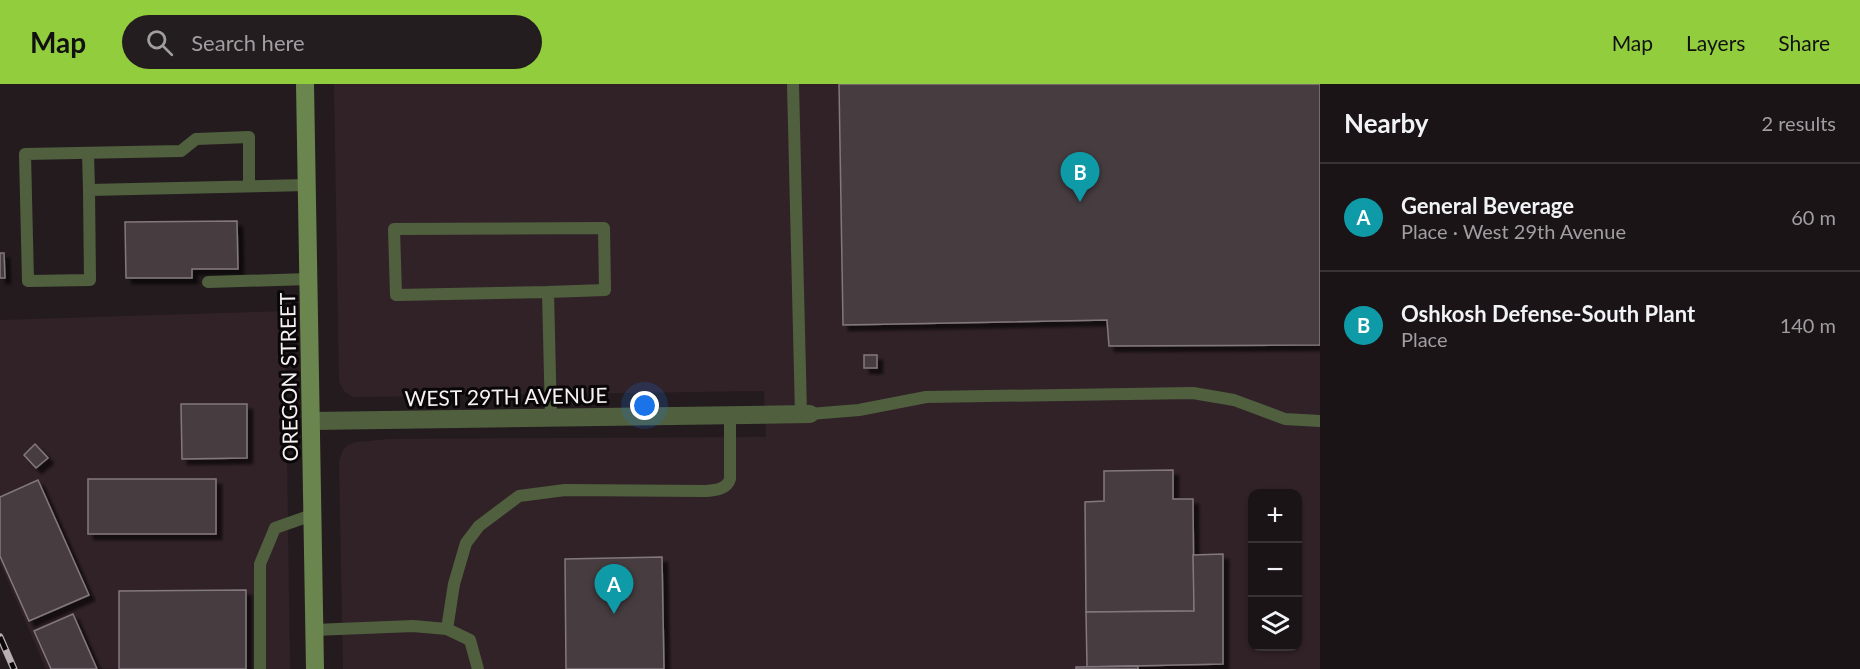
<!DOCTYPE html>
<meta charset="utf-8">
<style>
body{margin:0;font-family:Lato,sans-serif;background:#241d20;color:#f1f3f6}
.controls{position:absolute;right:18px;bottom:18px;display:grid;overflow:hidden;border-radius:12px;box-shadow:0 2px 4px #0004}
.controls button{width:54px;height:54px;display:grid;place-items:center;padding:0;border:0;border-bottom:2px solid #393336;background:#1b1417;color:#f1f3f6;font:30px sans-serif}
.you{position:absolute;left:645px;top:322px;width:21px;height:21px;margin:-15px;border:4px solid #fff;border-radius:50%;background:#1a73e8;box-shadow:0 0 0 9px #1a73e833}
.badge{display:grid;place-items:center;width:39px;height:39px;border-radius:50%;background:#92cd3e;color:#fff;font-size:20px;font-weight:700}
.pin{position:absolute;translate:-50% -50px;filter:drop-shadow(0 2px 3px #0008)}
.pin::after{content:'';position:absolute;top:32px;width:21px;height:18px;background:inherit;clip-path:polygon(0 0,100% 0,50% 100%)}
.list{margin:0;padding:0;list-style:none}
h2{display:flex;justify-content:space-between;align-items:center;height:78px;margin:0;padding:0 24px;font-size:26px}
h2 small{font-size:20px;font-weight:400;color:#a09ea1}
.list li{display:grid;grid-template-columns:39px 1fr auto;gap:18px;align-items:center;box-sizing:border-box;height:108px;padding:0 24px;border-top:2px solid #393336}
.list b{display:block;font-size:22px;white-space:nowrap}
.list p{margin:0;font-size:20px;white-space:nowrap;color:#a09ea1}
.list em{font-size:20px;font-style:normal;color:#a09ea1}
.icon{flex:none;width:33px;height:33px;fill:none;stroke:currentColor;stroke-width:2;stroke-linecap:round;stroke-linejoin:round}
.map{position:relative;flex:none;width:1320px;height:585px;overflow:hidden}
header{display:flex;align-items:center;gap:36px;box-sizing:border-box;height:84px;padding:0 30px;background:#92cd3e;color:#111}
header strong{font-size:28px}
nav{display:flex;gap:33px;margin-inline-start:auto;font-size:21px}
.search{width:420px;height:54px;background:#241d20;display:flex;align-items:center;gap:15px;box-sizing:border-box;padding:0 21px;border-radius:33px;color:#a09ea1;font-size:22px}
main{display:flex}
aside{flex:1;background:#1b1417}
.map>svg:first-child{display:block}
</style>
<header>
<strong>Map</strong>
<div class="search"><svg class="icon" aria-label="search" viewBox="0 0 24 24"><circle cx="10" cy="10" r="6"/><path d="M15 15l6 6"/></svg>Search here</div>
<nav><a>Map</a><a>Layers</a><a>Share</a></nav>
</header>
<main>
<div class="map">
<svg width="1320" height="585" viewBox="0 0 1320 585">
<defs>
<filter id="shadow"><feDropShadow dx="5.5" dy="5.5" stdDeviation="1.5" flood-color="#0009"/></filter>
</defs>
<rect width="100%" height="100%" fill="#241b1f"/>
<g fill="#312228" fill-rule="evenodd">
<path d="M334,0H1320V585H343L339,378L343,366L348,361L356,358L389,355L766,353L764,307L353,313L344,307L339,298ZM1252,410H1298V562H1252Z"/>
<polygon points="285,227 290,585 46,585 0,479 0,236"/>
</g>
<g fill="#463d40" stroke="#83787d" stroke-width="1.5" filter="url(#shadow)">
<polygon points="839,0 1320,0 1320,261 1109,262 1107,236 843,241"/>
<polygon points="237,137 238,185 192,185 192,194 126,194 125,138"/>
<polygon points="0,169 4,169 5,194 0,194"/>
<rect x="864" y="271" width="13" height="13"/>
<polygon points="181,320 247,320 247,374 182,375"/>
<polygon points="35,360 48,374 36,384 24,371"/>
<polygon points="1173,386 1173,415 1193,415 1194,527 1086,528 1085,418 1104,417 1104,387"/>
<rect x="88" y="395" width="128" height="55"/>
<polygon points="38,396 89,511 29,537 0,472 0,413"/>
<polygon points="1223,470 1223,580 1087,583 1086,528 1194,527 1193,471"/>
<polygon points="662,473 664,585 566,585 565,475"/>
<polygon points="246,506 246,585 119,585 119,507"/>
<polygon points="73,530 97,585 51,585 34,547"/>
<polygon points="1138,582 1138,585 1076,585 1076,583"/>
</g>
<g fill="none" stroke-linecap="round" stroke-linejoin="round">
<g stroke="#50603e" stroke-width="12">
<polyline points="793,0 801,330"/>
<polyline points="88,69 89,106"/>
<polyline points="249,102 249,53 196,55 181,67 25,70 28,197 90,196 89,106 307,101"/>
<polyline points="208,198 309,195"/>
<polyline points="548,208 605,206 604,144 394,145 396,211 548,208 551,334"/>
<polyline points="810,330 859,326 926,313 1193,309 1234,316 1285,335 1320,337"/>
<path d="M447,545L454,500L466,459L479,442L519,412L565,406L706,407C716,406 727,405 730,395V331"/>
<polyline points="314,546 413,542 447,545 470,556 478,585"/>
<polyline points="260,585 260,480 275,444 312,431"/>
</g>
<polyline stroke="#50603e" stroke-width="18" points="311,337 810,330"/>
<polyline stroke="#6b854e" stroke-width="18" points="305,0 315,585"/>
<defs>
<polyline id="rail" points="0,553 14,585"/>
</defs>
<use href="#rail" stroke="#b7b0b3" stroke-width="7"/>
<use href="#rail" stroke="#0a0708" stroke-width="4.5" stroke-dasharray="14" stroke-linecap="butt"/>
</g>
<g text-anchor="middle" dominant-baseline="central" stroke-width="6" stroke-linejoin="round" paint-order="stroke">
<g font-size="21" fill="#f7f1f3" stroke="#0a0708">
<text transform="translate(288 293) rotate(-91)">OREGON STREET</text>
<text transform="translate(506 312) rotate(-1)">WEST 29TH AVENUE</text>
</g>
</g>
</svg>
<div class="controls">
<button>+</button>
<button>−</button>
<button><svg class="icon" aria-label="layers" viewBox="0 0 24 24"><path d="M12 4l9 5-9 5-9-5zM3 14l9 5 9-5"/></svg></button>
</div>
<div class="you"></div>
<div class="pin badge" style="left:614px;top:530px;background:#0f9aa8">A</div>
<div class="pin badge" style="left:1080px;top:118px;background:#0f9aa8">B</div>
</div>
<aside>
<h2>Nearby<small>2 results</small></h2>
<ul class="list">
<li><span class="badge" style="background:#0f9aa8">A</span><div><b>General Beverage</b><p>Place · West 29th Avenue</p></div><em>60 m</em></li>
<li><span class="badge" style="background:#0f9aa8">B</span><div><b>Oshkosh Defense-South Plant</b><p>Place</p></div><em>140 m</em></li>
</ul>
</aside>
</main>
